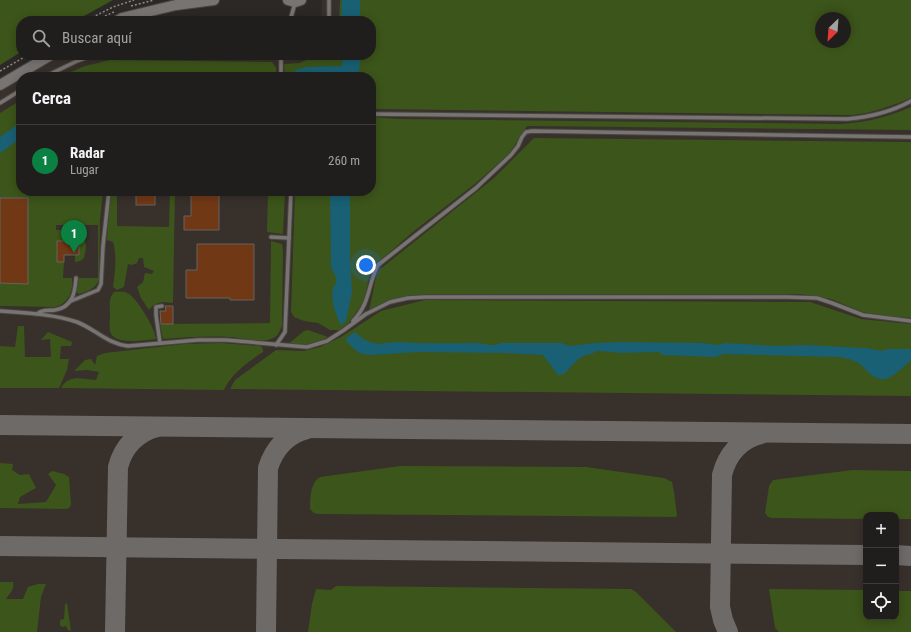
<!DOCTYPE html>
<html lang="es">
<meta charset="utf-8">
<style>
body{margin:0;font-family:"Roboto Condensed",sans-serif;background:#2d2b29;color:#f1f3f6}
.controls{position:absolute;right:12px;bottom:12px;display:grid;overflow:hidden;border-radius:8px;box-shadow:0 2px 10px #0003}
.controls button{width:36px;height:36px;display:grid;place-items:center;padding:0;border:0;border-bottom:1px solid #3d3c3b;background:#201e1c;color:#f1f3f6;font:20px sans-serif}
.compass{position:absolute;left:815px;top:12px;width:36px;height:36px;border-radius:50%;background:#201e1c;box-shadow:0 2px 10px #0003;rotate:205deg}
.you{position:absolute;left:366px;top:265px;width:14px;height:14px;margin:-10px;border:3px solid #fff;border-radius:50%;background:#1a73e8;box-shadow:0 0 0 6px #1a73e833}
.badge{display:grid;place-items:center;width:26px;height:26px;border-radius:50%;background:#0b8043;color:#fff;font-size:13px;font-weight:700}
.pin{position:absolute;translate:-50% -33px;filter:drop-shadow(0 1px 2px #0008)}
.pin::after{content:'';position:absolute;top:21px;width:14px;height:12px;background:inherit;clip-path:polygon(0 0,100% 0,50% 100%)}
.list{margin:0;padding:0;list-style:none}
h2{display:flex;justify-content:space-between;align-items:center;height:52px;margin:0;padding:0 16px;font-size:17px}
h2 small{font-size:13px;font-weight:400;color:#a2a2a3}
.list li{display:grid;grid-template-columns:26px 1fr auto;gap:12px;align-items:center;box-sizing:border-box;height:72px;padding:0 16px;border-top:1px solid #3d3c3b}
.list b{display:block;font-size:15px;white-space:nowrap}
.list p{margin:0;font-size:13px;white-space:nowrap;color:#a2a2a3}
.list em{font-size:13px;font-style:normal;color:#a2a2a3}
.icon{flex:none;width:22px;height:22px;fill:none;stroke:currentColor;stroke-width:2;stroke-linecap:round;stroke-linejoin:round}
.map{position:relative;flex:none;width:911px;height:632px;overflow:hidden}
.search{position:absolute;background:#201e1c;box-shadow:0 2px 10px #0003;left:16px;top:16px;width:360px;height:44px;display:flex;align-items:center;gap:10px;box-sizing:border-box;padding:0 14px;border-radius:16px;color:#a2a2a3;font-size:15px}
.panel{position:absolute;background:#201e1c;box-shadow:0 2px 10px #0003;left:16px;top:72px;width:360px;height:124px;border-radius:16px}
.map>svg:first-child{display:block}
</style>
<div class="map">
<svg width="911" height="632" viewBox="0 0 911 632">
<rect width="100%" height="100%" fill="#2b2826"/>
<path fill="#38302b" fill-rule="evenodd" d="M322,0H911V632H0V92L21,79V191H371V77H25L60,57L66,55H371V21H321ZM821,18H845V42H821ZM866,515H896V617H866Z"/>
<g fill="#3c551a" fill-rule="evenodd">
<polygon points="0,0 113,0 75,21 21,21 21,52 0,65"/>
<path d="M340,0H911V98C891,106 873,113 852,115L371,109V77H285L284,64L300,63L317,55H371V21H339ZM821,18H845V42H821Z"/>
<polygon points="110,60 272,62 276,68 276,77 59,77 85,66"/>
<path d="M21,100V191H103L100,220L99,280C95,289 88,291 79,294L75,291L78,278H98V225H56V230C65,230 83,230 85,241C87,246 85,253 84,258L80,261L75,262V255H79V242H57V262H64L63,278H72C73,292 69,303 55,307L0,306V113Z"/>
<path d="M911,107V130L527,126L509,154L476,183L414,231L375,265L369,278L364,301L346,327L340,330H330L318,323L304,321L294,317L291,312L295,191H371V117L398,119L842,124C867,122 888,117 911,107Z"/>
<path d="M534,138L911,142V318L881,316L862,312L831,299L800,294H428C404,297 390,300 369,311L376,277L379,270L494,178Z"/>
<path d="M110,191H117V226L169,227L170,191H175L173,303C162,302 157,301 149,310L141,298L137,287L143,282L145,273L152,274L154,271L144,267L143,258H139L137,263L132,265L128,264L124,287L117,290L113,287C115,273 117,256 113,242L107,240Z"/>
<polygon points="268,191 285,191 283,234 267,232"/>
<path d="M271,241L282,244L283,250L282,326C279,332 278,337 271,339C260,343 242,338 231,337C208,336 186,337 163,339L160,324L270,323Z"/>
<path d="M114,292C119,291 125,291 129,294C138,300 155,328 156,339C145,340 113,346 110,331C109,326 110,320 110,315C110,307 108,298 114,292Z"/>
<polygon points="425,300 810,302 861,319 911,324 911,396 230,389 235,380 276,350 304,351 320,347 341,337 381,311"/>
<polygon points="18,326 24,326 25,357 51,357 50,339 41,340 48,332 72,342 71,346 61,346 60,359 69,359 67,370 59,388 0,388 0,346 15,347"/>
<path d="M308,330L328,337C312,345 304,346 287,345L304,331Z"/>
<path d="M221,343L261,346L263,349V352C247,363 232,373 224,390L61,388C69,374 81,379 96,380L99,372L87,370L74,371L85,360L91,359L95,365L97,356L105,353L184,344Z"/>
<polygon points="0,463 13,464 12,470 20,475 29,474 36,488 20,497 18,504 46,502 56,485 48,474 52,471 64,474 69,477 71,504 70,507 67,509 0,508"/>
<path d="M400,466L586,467L664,478L672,482L674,492L677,515L676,517L317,514L314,513L310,509C310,499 310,483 320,477Z"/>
<polygon points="853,470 911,471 911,519 896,519 896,515 866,515 866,519 772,518 768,517 765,513 769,486 773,480"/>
<path d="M0,582H13C15,590 9,594 6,599H23L28,587L38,584H46L41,597L37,632H0Z"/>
<polygon points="336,586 631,589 636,592 676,632 308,632 312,604 316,589 331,590"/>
<polygon points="769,589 866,590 866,617 896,617 896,591 911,591 911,632 779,632 775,628"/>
<polygon points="67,603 71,631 68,630 66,626 62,627 60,625 60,620 64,619 65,604"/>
</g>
<g fill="#196074">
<polygon points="342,0 360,0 360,21 341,21"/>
<polygon points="343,55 360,55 360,64 358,77 289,77 296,70 307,67 342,66"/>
<polygon points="21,122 21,138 0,153 0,137"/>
<path d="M330,191H350V259L352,292L346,321L341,325C336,316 330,298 333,288C334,285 335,286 336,283C337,278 334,272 331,268Z"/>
<path d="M355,332C361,338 365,341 373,343C381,345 389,342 397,342C424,344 451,343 477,343C488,344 490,347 501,343H561L570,346L596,343L619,342L703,343L717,345L726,343L776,346L805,345L865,348L883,351L888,349H911V360C904,366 894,377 885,379C874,381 868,371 861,365C855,360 848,359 840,357L724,354L715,357L663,355L659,352L617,353L613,350L596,351L592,354C579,354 573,366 564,374L558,375L543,355L505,353L419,352L372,355L362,354L357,351L351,346L345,339Z"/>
</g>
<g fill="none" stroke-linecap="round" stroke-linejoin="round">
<polyline stroke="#196074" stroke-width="2.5" points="600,350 617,351"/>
<g stroke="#6d6a68" stroke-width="20">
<polyline points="0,425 911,434"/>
<polyline points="0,546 866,555"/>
<polyline points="896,555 911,556"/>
<path d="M115,632L118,467C123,447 137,432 157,427"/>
<path d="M266,632L268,468C274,449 287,434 307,429"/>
<path d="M728,632L723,620L720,607L722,475C727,455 740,439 761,434"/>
</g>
</g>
<g fill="#713816" stroke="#676361">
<rect x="136" y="191" width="19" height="14"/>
<polygon points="191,191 219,191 219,230 184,230 184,216 191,216"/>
<polygon points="0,198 28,198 28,284 0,283"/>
<polygon points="57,241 79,241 79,255 64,255 64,262 57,262"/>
<polygon points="197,244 254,244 254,300 230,300 230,298 186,298 186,270 197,270"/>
<polygon points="165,306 173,306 173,324 161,324 160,311 166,311"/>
</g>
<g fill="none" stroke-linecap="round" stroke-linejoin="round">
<defs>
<g id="lane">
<polyline points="290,21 295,3"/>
<polyline points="329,21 329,0"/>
<polyline points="268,55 286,55"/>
<polyline points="281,55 281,77"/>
<polyline points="44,77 77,61 94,55"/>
<polyline points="0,103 21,90"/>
<path d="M371,114L847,119C870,117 891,112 911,101"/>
<polyline points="271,237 289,238"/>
<polyline points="71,301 98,290 101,284 103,246 109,191"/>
<path d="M0,311C26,313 53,314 77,322C95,329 108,344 128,346L198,340H226L307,347L327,341L344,330L366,314L390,302L408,298L425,297H788L817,298L832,303L863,315L911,321"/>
<path d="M37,314C43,309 48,311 55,310C73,307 75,292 76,278"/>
<path d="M353,321C371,302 367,286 378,265L476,188L511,155L518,146L522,137L526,132L532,131L911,137"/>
<polyline points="160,343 156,315 156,307 162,306"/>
<polyline points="276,345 285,332 291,191"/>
</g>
<g id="secondary">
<polyline points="288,0 295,2 301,0"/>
<polyline points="117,21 122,18 176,5 214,0"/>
<polyline points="0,85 51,55"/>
</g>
</defs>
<use href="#lane" stroke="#494644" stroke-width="5.5"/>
<use href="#secondary" stroke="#494644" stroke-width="12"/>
<g stroke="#8d8a89" stroke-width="1.5" stroke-dasharray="2 2" stroke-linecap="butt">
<polyline points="131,6 154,0"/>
<polyline points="85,21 113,7 134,0"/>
<polyline points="94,21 114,12"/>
<polyline points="0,71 28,55"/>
</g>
<use href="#lane" stroke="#787472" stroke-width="3.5"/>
<use href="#secondary" stroke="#787472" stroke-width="10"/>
</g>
</svg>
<div class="controls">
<button>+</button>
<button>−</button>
<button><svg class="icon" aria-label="locate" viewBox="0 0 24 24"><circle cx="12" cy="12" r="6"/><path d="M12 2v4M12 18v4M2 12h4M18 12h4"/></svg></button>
</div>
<svg class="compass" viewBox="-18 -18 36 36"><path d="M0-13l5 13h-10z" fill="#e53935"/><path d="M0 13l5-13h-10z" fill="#a2a2a3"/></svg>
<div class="you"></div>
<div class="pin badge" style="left:74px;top:253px">1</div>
<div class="search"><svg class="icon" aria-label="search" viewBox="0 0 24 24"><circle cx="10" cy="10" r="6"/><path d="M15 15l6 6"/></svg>Buscar aquí</div>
<section class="panel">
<h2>Cerca<small></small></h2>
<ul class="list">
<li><span class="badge">1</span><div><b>Radar</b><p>Lugar</p></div><em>260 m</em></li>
</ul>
</section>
</div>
